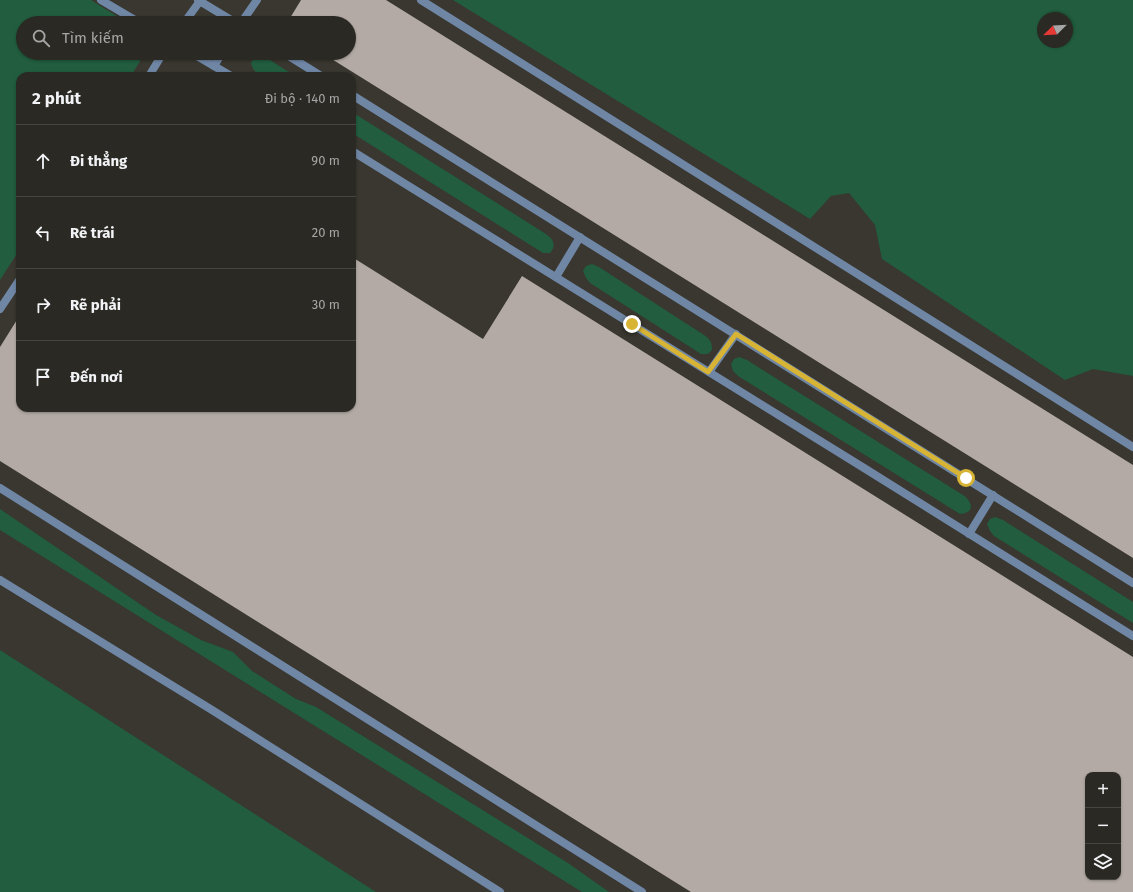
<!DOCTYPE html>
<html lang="vi">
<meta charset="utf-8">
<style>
body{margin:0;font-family:"Fira Sans",sans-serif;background:#373530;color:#f1f3f6}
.controls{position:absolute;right:12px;bottom:12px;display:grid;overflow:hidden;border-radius:8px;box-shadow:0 1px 3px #0004}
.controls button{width:36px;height:36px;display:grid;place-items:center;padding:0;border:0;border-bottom:1px solid #474541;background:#2b2923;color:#f1f3f6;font:20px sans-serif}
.compass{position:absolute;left:1037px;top:12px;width:36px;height:36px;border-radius:50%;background:#2b2923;box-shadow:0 1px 3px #0004;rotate:246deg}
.stop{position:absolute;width:12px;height:12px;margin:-9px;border:3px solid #d8b434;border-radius:50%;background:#fff}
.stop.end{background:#d8b434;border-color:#fff;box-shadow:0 1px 4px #0008}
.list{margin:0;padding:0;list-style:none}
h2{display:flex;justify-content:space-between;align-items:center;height:52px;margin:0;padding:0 16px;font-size:17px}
h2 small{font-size:13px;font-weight:400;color:#a6a6a6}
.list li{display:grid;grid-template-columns:26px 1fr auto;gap:12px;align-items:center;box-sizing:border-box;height:72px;padding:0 16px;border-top:1px solid #474541}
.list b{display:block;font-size:15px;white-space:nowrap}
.list em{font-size:13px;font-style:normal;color:#a6a6a6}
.icon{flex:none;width:22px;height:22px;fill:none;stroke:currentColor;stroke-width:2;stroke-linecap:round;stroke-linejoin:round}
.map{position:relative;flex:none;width:1133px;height:892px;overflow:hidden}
.search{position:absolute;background:#2b2923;box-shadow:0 1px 3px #0004;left:16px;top:16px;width:340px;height:44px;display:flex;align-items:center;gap:10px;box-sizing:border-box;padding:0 14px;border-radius:22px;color:#a6a6a6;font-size:15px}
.panel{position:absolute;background:#2b2923;box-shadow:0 1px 3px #0004;left:16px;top:72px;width:340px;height:340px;border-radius:12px}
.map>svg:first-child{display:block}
</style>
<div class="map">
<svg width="1133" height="892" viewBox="0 0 1133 892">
<rect width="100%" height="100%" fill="#39372f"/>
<g fill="#215d3e" fill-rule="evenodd">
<polygon points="0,0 91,0 128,23 23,23 23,53 145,53 131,76 20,76 20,249 0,280"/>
<path d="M453,0H1133V376L1093,369L1065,380L882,259L875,225L849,193L831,196L810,219ZM1043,18H1067V42H1043Z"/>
<polygon points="259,56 267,58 295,76 260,76 253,69 251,63 254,58"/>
<path d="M352,112L546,234C553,239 557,245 550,253H543L352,133Z"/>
<path d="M592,264L599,267L704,335C710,339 712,342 712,350L708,354H701L590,283L586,278L583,271L586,266Z"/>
<path d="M739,357L747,360L963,495C973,502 975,513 960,514L738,376L733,371L731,364L734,359Z"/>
<polygon points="0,509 156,615 201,640 233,652 252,671 296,699 316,707 568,863 609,892 582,892 0,530"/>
<polygon points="995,517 1003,520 1133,602 1133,623 994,536 990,531 987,524 990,519"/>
<polygon points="0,650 376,892 0,892"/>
</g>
<g fill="#b3aaa5" fill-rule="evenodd">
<polygon points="301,0 386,0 1133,465 1133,558 322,53 349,53 349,23 287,23"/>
<path d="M352,257L483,339L522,276L1133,657V892H691L0,461V347L20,315V408H352ZM1088,775H1118V877H1088Z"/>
</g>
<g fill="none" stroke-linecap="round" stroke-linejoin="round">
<g stroke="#6f86a5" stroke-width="8">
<polyline points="101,0 140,23"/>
<polyline points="198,0 236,23"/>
<polyline points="421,0 1133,447"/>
<polyline points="184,23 200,1"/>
<polyline points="241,23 257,0"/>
<polyline points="192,53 231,76"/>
<polyline points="284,53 321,76"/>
<polyline points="214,66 222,53"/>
<polyline points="149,76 163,53"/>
<polyline points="352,95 1133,583"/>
<polyline points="352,151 864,468 1133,636"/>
<polyline points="556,277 580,237"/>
<polyline points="0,309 20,279"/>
<polyline points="709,372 736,334"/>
<polyline points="0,488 642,892"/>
<polyline points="969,534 993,495"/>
</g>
<polyline stroke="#6f86a5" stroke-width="8" points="0,580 212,710 500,892"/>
</g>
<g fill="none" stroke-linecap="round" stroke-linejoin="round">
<polyline stroke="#d8b434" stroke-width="5" points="632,324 708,372 736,334 966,478"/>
</g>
</svg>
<div class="controls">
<button>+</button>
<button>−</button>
<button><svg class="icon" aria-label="layers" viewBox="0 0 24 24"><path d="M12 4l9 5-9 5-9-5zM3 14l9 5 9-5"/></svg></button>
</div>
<svg class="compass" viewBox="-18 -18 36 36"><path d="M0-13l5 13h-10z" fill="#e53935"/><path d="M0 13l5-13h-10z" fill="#a6a6a6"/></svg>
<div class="stop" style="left:966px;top:478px"></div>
<div class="stop end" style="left:632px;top:324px"></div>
<div class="search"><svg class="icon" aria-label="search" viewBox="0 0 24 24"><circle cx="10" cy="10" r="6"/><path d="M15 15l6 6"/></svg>Tìm kiếm</div>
<section class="panel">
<h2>2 phút<small>Đi bộ · 140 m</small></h2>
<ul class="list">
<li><svg class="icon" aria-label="ahead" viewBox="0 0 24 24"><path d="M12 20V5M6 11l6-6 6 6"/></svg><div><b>Đi thẳng</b></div><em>90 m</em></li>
<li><svg class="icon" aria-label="left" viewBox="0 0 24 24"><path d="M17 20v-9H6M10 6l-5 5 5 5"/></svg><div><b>Rẽ trái</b></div><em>20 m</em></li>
<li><svg class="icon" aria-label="right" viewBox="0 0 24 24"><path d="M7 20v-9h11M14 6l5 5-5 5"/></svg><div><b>Rẽ phải</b></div><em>30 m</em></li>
<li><svg class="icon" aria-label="arrive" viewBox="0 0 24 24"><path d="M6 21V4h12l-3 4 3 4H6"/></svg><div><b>Đến nơi</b></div></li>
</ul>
</section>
</div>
